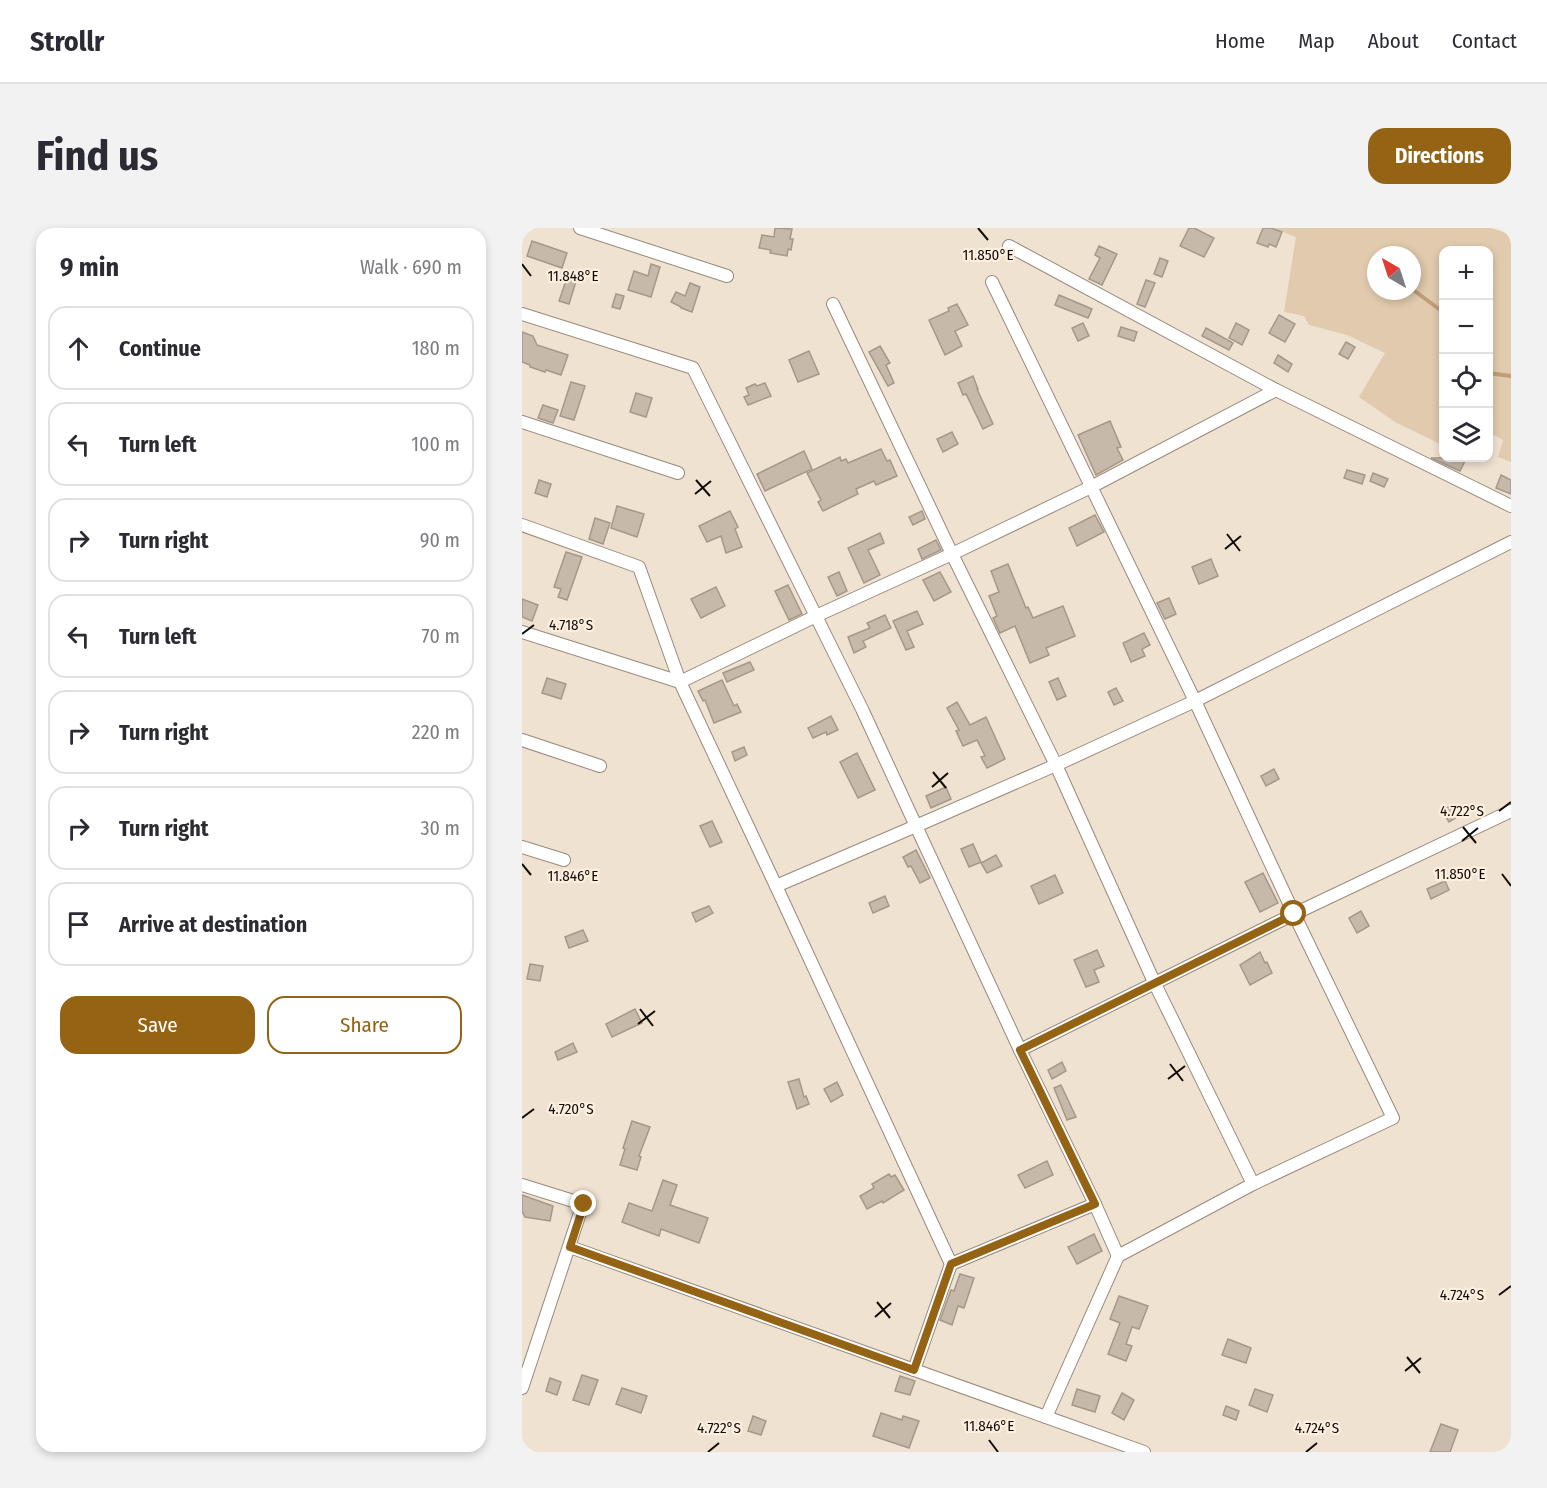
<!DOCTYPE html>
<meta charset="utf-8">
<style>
body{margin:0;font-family:"Fira Sans Condensed",sans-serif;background:#f2f2f3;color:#2b2b33}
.controls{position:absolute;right:18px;top:18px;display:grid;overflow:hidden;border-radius:12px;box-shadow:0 3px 9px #0003}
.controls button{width:54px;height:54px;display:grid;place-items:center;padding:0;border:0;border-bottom:2px solid #e1e1e2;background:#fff;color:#2b2b33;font:30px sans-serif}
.compass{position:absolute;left:845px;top:18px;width:54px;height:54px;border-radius:50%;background:#fff;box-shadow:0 3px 9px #0003;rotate:321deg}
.stop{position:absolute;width:18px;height:18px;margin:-14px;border:4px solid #946314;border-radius:50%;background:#fff}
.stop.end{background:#946314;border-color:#fff;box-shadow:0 2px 6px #0008}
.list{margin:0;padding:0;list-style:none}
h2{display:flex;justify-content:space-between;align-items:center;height:78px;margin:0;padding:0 24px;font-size:26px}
h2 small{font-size:20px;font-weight:400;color:#7c7c81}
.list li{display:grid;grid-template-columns:39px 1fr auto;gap:18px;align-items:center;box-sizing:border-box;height:84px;margin:0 12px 12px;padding:0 12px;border:2px solid #e1e1e2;border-radius:18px}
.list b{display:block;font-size:22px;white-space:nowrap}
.list em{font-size:20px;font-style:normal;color:#7c7c81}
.actions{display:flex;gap:12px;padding:18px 24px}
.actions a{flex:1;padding:14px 0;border:2px solid #946314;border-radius:18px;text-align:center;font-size:21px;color:#946314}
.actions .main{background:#946314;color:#fff}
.icon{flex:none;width:33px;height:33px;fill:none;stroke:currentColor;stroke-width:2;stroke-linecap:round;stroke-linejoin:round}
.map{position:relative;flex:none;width:989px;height:1224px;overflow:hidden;border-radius:18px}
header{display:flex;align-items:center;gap:36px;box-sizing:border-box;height:84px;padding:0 30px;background:#fff;border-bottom:2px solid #e1e1e2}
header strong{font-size:28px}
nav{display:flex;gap:33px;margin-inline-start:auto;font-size:21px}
.intro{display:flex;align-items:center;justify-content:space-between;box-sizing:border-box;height:144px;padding:0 36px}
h1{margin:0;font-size:42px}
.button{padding:15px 27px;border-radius:18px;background:#946314;color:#fff;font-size:21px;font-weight:700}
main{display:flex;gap:36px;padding:0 36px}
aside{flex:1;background:#fff;border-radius:18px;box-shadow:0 3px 9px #0003}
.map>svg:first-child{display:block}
</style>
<header>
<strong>Strollr</strong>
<nav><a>Home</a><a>Map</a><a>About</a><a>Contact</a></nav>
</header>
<div class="intro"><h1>Find us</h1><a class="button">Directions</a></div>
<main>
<aside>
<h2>9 min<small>Walk · 690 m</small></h2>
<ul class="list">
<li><svg class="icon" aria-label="ahead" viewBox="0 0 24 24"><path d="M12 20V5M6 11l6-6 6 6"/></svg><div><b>Continue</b></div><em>180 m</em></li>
<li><svg class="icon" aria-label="left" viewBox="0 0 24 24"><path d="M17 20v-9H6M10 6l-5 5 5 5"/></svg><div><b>Turn left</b></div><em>100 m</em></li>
<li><svg class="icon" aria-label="right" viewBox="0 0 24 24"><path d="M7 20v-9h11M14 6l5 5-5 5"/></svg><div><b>Turn right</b></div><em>90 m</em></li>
<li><svg class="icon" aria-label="left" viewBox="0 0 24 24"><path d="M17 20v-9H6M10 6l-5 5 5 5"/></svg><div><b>Turn left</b></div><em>70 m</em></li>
<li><svg class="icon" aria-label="right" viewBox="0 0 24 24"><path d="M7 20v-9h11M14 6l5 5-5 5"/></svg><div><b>Turn right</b></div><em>220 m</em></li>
<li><svg class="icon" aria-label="right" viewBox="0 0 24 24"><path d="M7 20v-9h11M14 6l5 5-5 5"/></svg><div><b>Turn right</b></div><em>30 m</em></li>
<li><svg class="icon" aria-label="arrive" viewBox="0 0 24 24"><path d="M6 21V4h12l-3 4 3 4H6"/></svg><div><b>Arrive at destination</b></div></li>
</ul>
<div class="actions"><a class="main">Save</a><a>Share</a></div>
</aside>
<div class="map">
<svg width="989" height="1224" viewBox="0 0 989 1224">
<rect width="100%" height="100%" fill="#f0e2d1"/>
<path fill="#e1caad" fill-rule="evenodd" d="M751,0H969L989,7V234L976,229L981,212L967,204L966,22H921V210L918,216L873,194L837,169L863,125L825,107L787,97L782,88L762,84L774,9ZM854,27H890V63H854Z"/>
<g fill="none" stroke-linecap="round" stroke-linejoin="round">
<g stroke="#bf9f77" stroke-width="4">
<polyline points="890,61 921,84"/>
<polyline points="966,145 989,148"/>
</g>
</g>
<g fill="#c6b9a9" stroke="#a59889" stroke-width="1.5">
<polygon points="253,0 270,1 268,11 271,11 269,22 266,21 265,28 248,25 249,22 237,20 240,7 252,9"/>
<polygon points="667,0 672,0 692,10 682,29 658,18"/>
<polygon points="741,0 749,0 760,4 754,19 747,16 746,19 735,15"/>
<polygon points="10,13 45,25 40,40 5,28"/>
<polygon points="577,18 595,26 580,57 567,51 578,30 573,27"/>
<polygon points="638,30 646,33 640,49 632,46"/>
<polygon points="129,36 138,39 129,69 106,62 112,43 126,48"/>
<polygon points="47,44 56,47 47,76 37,73"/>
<polygon points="624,52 633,55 623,79 615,76"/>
<polygon points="168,55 178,59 170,84 159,80 159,79 149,74 154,64 163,68"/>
<polygon points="94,66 102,68 98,81 90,79"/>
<polygon points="537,67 570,81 566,90 533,77"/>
<polygon points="435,76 446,97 433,103 440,118 423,127 407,92 427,83 426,80"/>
<polygon points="757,87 773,96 763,114 747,105"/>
<polygon points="561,95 567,108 556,113 550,100"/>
<polygon points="714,95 727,102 720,117 707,110"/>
<polygon points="599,99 615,104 612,113 596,108"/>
<polygon points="684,100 711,115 707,122 680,108"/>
<polygon points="0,104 11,108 15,117 46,127 39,147 24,142 23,144 8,139 8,137 0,134"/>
<polygon points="824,114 833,119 826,131 817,126"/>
<polygon points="358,118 368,135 364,137 372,155 366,158 347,124"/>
<polygon points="287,123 297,146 276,154 267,132"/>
<polygon points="756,127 770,136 766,144 752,135"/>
<polygon points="451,148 456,161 455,161 471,196 461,201 444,166 441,167 436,155"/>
<polygon points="49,154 63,158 52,192 38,188"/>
<polygon points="243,155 249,168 226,177 222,169 227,167 224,160 233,156 235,158"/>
<polygon points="114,165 130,170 124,189 108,184"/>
<polygon points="21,177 36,182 31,195 16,190"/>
<polygon points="588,193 599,219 595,220 601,232 574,247 556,207"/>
<polygon points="430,204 436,216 421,224 415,211"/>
<polygon points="359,221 365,233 368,232 375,248 354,257 352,253 334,261 336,266 301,283 296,274 299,272 285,245 318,229 319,233 324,231 326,235"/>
<polygon points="282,223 290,241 243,263 235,246"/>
<polygon points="909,230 936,230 943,233 938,243"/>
<polygon points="825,242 843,247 840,256 822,250"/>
<polygon points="851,245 866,251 862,259 848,253"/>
<polygon points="979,247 989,252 989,266 974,260"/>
<polygon points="17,252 29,256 25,269 13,265"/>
<polygon points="95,278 122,286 115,309 89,300"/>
<polygon points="208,283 216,299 213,301 220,319 204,325 199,308 185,314 177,298"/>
<polygon points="400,283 403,291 391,297 387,289"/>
<polygon points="573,287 582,304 555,318 547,300"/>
<polygon points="73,290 88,295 81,316 67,311"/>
<polygon points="358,305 362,315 346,322 358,347 342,355 326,320"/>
<polygon points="414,312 419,322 400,331 396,321"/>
<polygon points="44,324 60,329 45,372 36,369 39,361 32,359"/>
<polygon points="689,331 696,348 677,356 670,339"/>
<polygon points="486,336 504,380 506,379 511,390 541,378 553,408 524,420 527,427 508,435 493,398 478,405 471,390 475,388 467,368 477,364 469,343"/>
<polygon points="317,344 325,363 315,368 306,349"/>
<polygon points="418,344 429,364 412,373 401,352"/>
<polygon points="266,357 280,386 267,392 253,363"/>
<polygon points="194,359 203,378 179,390 169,371"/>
<polygon points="647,370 654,386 643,391 635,375"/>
<polygon points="0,371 16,377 10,393 0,389"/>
<polygon points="395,383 401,396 385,403 392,419 384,422 371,393"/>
<polygon points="363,387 369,400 341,413 344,419 332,425 326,409 348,400 345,395"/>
<polygon points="622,405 628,417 620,421 623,428 609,434 601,415"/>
<polygon points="228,434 232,442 205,454 201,445"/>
<polygon points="25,450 44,456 39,471 20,465"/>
<polygon points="536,450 544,468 535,472 527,454"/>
<polygon points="200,452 212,478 215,476 219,484 192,495 183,472 181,473 176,463"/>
<polygon points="594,460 601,473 592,477 586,464"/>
<polygon points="435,474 448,497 464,489 483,531 465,540 459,529 463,528 455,512 441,518 434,503 437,502 425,480"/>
<polygon points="309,488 316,502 305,507 304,504 291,510 286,500"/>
<polygon points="222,519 225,527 213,533 210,524"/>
<polygon points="335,525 353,562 336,570 318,534"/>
<polygon points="752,541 757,551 744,558 739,548"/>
<polygon points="424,559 429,571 409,580 404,568"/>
<polygon points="928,578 935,589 927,594 920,583"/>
<polygon points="190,593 200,614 188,619 178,598"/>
<polygon points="451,616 459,634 447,639 439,621"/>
<polygon points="394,622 408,650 398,655 389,638 386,639 381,629"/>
<polygon points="474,627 480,638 465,645 459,635"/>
<polygon points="741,645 756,675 738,684 723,654"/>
<polygon points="533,647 541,665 517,676 509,658"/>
<polygon points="923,653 927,662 909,671 905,661"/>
<polygon points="363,668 367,678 351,685 347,675"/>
<polygon points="187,678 191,685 174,694 170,685"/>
<polygon points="839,683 847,698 835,705 827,690"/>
<polygon points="61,702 66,713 47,720 43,709"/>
<polygon points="575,722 582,738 572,742 577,754 564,759 552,732"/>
<polygon points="738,724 743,735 745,734 750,745 728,757 718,737"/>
<polygon points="8,736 21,738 18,753 5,751"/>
<polygon points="113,781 120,795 90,809 84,796"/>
<polygon points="51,815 55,824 36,832 33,824"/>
<polygon points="540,834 544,843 530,851 526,842"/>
<polygon points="277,851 282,869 284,868 287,876 275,881 266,854"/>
<polygon points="315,854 321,867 309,874 302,861"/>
<polygon points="539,857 554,889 545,892 532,860"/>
<polygon points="110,893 128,899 117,928 119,929 115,942 98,937 103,921 101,920"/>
<polygon points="525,933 531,947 503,960 496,947"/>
<polygon points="367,946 369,949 373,947 382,962 361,975 360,973 345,981 338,968 352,960 350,956"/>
<polygon points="141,952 155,957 148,977 186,990 177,1015 139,1001 137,1008 100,994 107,975 130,983"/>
<polygon points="0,967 31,978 28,993 3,989 0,983"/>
<polygon points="572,1006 580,1023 555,1036 546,1019"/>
<polygon points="438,1046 452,1050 442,1080 436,1078 430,1097 418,1092 429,1062 432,1063"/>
<polygon points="597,1068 626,1078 617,1101 610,1099 604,1116 610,1118 604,1133 586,1126 598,1095 588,1091"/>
<polygon points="706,1111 729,1120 724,1135 700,1127"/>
<polygon points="60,1147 76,1152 67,1177 51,1172"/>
<polygon points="378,1148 393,1153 388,1167 373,1163"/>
<polygon points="28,1150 39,1154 35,1167 24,1163"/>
<polygon points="100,1160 125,1168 119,1185 94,1176"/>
<polygon points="555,1161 578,1168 573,1184 550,1177"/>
<polygon points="733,1161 751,1167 745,1184 727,1177"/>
<polygon points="600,1165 612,1172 602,1192 590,1185"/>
<polygon points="704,1178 717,1183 714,1192 701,1187"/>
<polygon points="359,1185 380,1192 381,1188 397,1193 387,1220 351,1208"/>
<polygon points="231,1188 244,1193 239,1207 226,1203"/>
<polygon points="919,1196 936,1202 928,1224 908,1224"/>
</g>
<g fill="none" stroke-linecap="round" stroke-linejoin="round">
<defs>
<g id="minor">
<polyline points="58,0 205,48"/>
<polyline points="487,18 754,162 989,278"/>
<polyline points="470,54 673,473 772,686 871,890 731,956 596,1028 524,1189"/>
<polyline points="311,76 430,326 534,537 632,754 731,956"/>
<polyline points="0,86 171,140 340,481 394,598 254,658"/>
<polyline points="0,194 156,245"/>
<polyline points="0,297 117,339 158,454 254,658 429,1036 392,1142"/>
<polyline points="989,314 673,473 534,537 394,598 498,822 772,686 989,583"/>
<polyline points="0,404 158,454 294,388 430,326 569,259 754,162"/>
<polyline points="0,512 78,538"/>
<polyline points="0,619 42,632"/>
<polyline points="498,822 573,976 596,1028"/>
<polyline points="0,957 61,976 0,1160"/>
<polyline points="48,1019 622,1224"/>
<polyline points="429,1036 573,976"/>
</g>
</defs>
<use href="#minor" stroke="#978a7b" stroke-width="14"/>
<use href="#minor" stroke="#fff" stroke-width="12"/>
</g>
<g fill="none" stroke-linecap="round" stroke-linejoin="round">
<polyline stroke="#946314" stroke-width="8" points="62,976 48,1019 392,1142 429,1036 573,976 498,822 772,686"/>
</g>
<path fill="none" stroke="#110d07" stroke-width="2" d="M456,0L466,12M0,36L9,48M174,252L188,268M173,266L189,253M705,306L718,323M703,321L719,308M0,406L12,397M411,544L424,560M410,559L426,545M977,583L989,574M941,599L954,615M940,613L956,600M0,636L9,647M980,646L989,658M118,781L131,798M116,796L133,783M648,836L661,853M646,851L663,838M0,890L12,881M977,1067L989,1058M355,1074L368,1090M353,1089L369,1075M885,1129L898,1145M883,1143L899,1130M467,1212L476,1224M186,1224L197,1215M784,1224L795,1215"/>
<g font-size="15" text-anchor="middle" fill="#110d07" stroke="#fdefdf" stroke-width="4.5" stroke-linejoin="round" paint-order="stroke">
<text x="466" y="32">11.850°E</text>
<text x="51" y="53">11.848°E</text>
<text x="49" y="402">4.718°S</text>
<text x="940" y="588">4.722°S</text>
<text x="938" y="651">11.850°E</text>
<text x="51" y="653">11.846°E</text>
<text x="49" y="886">4.720°S</text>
<text x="940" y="1072">4.724°S</text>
<text x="467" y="1203">11.846°E</text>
<text x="197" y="1205">4.722°S</text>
<text x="795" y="1205">4.724°S</text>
</g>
</svg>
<div class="controls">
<button>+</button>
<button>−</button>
<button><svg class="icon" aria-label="locate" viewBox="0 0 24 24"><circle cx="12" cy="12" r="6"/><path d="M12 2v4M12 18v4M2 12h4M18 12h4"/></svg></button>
<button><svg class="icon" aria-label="layers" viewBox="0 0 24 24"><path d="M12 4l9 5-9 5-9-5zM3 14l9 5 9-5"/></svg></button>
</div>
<svg class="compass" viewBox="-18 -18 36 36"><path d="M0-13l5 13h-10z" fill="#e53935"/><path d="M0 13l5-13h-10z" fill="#7c7c81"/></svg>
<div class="stop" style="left:772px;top:686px"></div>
<div class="stop end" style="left:62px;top:976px"></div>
</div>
</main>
